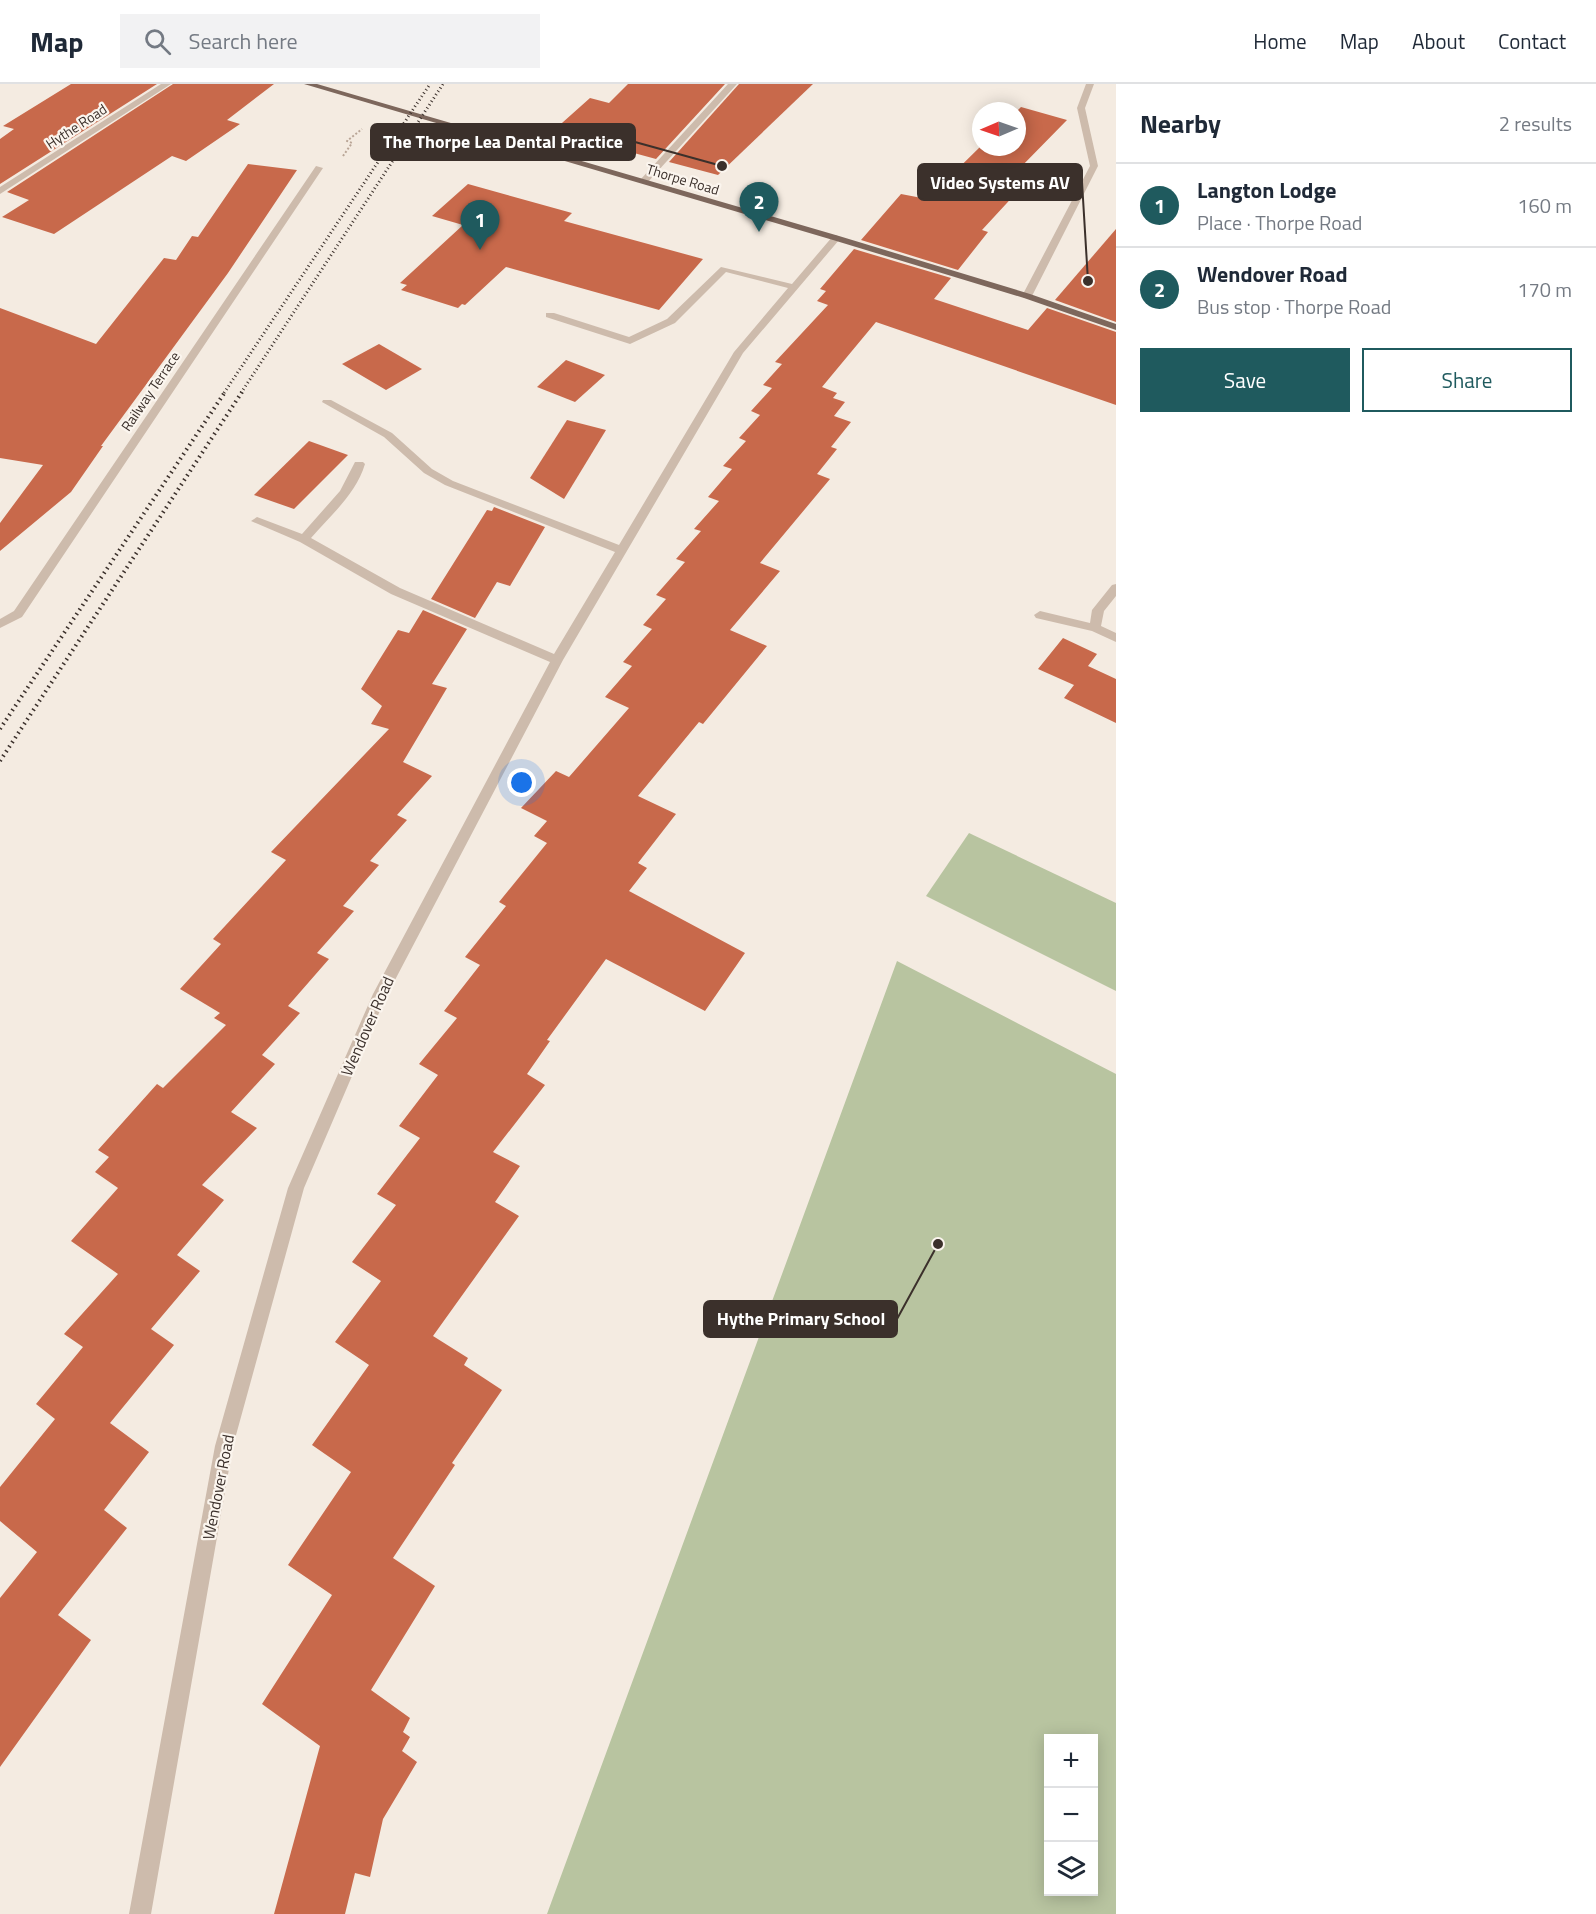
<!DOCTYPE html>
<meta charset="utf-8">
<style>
body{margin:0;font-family:"Titillium Web",sans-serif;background:#f2f2f3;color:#1f2937}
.controls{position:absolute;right:18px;bottom:18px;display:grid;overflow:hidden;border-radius:0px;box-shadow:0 3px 15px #0003}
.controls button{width:54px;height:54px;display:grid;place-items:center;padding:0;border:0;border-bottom:2px solid #e0e1e3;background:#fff;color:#1f2937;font:30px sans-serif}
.compass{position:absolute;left:972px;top:18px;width:54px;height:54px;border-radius:50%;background:#fff;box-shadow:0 3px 15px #0003;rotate:268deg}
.you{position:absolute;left:522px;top:699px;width:21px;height:21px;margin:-15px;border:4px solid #fff;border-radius:50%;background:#1a73e8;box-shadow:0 0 0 9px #1a73e833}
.badge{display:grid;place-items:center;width:39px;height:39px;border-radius:50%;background:#1f5a5e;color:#fff;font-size:20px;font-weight:700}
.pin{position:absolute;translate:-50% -50px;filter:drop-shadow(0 2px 3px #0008)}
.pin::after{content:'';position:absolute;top:32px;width:21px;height:18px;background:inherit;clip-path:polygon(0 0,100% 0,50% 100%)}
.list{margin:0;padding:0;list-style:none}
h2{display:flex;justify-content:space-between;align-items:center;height:78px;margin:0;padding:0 24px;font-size:26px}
h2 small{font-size:20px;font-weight:400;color:#747a83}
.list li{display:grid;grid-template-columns:39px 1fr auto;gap:18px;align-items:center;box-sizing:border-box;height:84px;padding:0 24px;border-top:2px solid #e0e1e3}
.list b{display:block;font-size:22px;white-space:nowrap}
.list p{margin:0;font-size:20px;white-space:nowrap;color:#747a83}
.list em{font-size:20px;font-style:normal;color:#747a83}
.actions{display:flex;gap:12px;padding:18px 24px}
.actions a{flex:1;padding:14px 0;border:2px solid #1f5a5e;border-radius:0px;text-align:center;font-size:21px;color:#1f5a5e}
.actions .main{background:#1f5a5e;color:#fff}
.icon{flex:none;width:33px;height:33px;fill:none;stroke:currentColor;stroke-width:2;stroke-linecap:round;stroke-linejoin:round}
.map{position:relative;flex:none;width:1116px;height:1830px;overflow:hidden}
header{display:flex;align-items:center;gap:36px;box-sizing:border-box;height:84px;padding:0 30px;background:#fff;border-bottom:2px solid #e0e1e3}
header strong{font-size:28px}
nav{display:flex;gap:33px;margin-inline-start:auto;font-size:21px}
.search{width:420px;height:54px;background:#f2f2f3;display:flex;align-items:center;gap:15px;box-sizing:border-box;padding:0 21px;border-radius:0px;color:#747a83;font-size:22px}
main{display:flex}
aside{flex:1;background:#fff}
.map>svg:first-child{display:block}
</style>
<header>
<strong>Map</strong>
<div class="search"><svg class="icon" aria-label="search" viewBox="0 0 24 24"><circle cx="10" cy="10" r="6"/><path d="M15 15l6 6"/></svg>Search here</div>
<nav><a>Home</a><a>Map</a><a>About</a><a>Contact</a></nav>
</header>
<main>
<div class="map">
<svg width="1116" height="1830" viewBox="0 0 1116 1830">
<rect width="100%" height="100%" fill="#f4ebe1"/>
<g fill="#b8c4a0" fill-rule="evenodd">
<polygon points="969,749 1116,819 1116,907 926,812"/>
<path d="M897,877L1116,990V1830H547ZM1094,1654V1808H1048V1654Z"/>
</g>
<g fill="#c8694b">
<polygon points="71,0 157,0 0,100 0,55 14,45 3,42"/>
<polygon points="173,0 274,0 227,36 240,40 186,77 172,72 54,150 2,133 29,116 7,108"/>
<polygon points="628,0 725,0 656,75 553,47 590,14 609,19"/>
<polygon points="739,0 813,0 718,91 669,78"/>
<polygon points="1021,23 1067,36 1015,89 1030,94 982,146 988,148 958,186 861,156 901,110 927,115 981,62 1017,63 1017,27"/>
<polygon points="248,80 297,86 228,189 101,362 103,362 71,408 0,467 0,439 43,381 0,374 0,224 96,260 164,174 176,176 192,152 198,153"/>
<polygon points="468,100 572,129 564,137 703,175 659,226 506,183 465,221 462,220 458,224 401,206 407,201 400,199 463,141 432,132"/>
<polygon points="1116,145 1116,238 1055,216"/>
<polygon points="854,165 951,194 934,215 1028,246 1047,224 1116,248 1116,321 876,238 822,303 837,309 833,314 845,318 834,332 851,338 831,363 837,365 817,390 830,395 760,479 780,487 730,546 767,562 703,640 699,638 638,712 676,730 638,779 647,784 629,807 745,869 705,927 606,875 547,956 550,957 527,990 545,1001 493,1068 520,1082 495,1118 519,1132 433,1252 468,1274 464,1281 502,1306 452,1379 455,1381 393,1474 435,1502 371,1606 410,1634 403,1648 410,1653 402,1667 417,1678 383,1735 370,1793 355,1789 345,1830 274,1830 320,1662 262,1620 332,1511 288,1481 351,1388 312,1361 369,1281 335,1258 381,1197 352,1178 396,1121 377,1110 420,1054 399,1042 438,991 419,980 457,934 444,927 480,881 465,873 506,822 499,818 547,759 534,752 547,737 521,724 556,687 569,693 629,624 605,613 632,582 623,578 652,545 643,541 666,515 656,511 685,478 676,475 701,447 694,445 719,417 708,413 732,385 723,382 746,357 739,354 760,331 751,327 772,304 763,301 782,280 775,278 828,221 817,217 826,207 820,205"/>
<polygon points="379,260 422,285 386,306 342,280"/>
<polygon points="566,276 605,291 575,318 537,303"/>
<polygon points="567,336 606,346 564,415 530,394"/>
<polygon points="309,357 348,371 294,425 254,411"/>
<polygon points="494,423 545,443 510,502 497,498 475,534 431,515 487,426 492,427"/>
<polygon points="423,526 467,545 432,600 447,604 403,678 432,692 397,731 407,736 370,777 379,781 343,822 354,827 317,869 329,875 288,922 300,929 262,971 275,980 231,1028 257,1044 202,1101 224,1116 177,1171 200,1187 151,1245 174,1261 110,1339 149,1368 104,1426 127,1444 58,1531 91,1556 0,1683 0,1514 37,1468 0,1437 0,1403 55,1335 36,1320 83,1263 64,1250 118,1190 71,1157 118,1104 95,1088 109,1073 98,1066 157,1000 163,1004 226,941 214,934 220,929 180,905 221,860 213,855 286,776 271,768 389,645 371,640 382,622 361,605 398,546 409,549"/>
<polygon points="1063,554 1097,570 1088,582 1116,595 1116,639 1064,614 1074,601 1038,585"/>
</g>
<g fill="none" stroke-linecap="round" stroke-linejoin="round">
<polyline stroke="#b9a596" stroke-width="2" stroke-dasharray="2 2" stroke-linecap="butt" points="343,72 352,59 347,57 362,45"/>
<g fill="#cdbbac" fill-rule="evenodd">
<polygon points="161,0 171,0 0,110 0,103"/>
<polygon points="728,0 737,0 647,99 641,99 641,95"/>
<polygon points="1086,0 1094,0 1085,24 1098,82 1032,212 1024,214 1022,212 1090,82 1077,24"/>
<polygon points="316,82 323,84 22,533 0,544 0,535 14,527"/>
<path d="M836,151L841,154L839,156L743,269L563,576L385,915L304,1104L233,1362L151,1830H129L215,1362L288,1104L373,910L550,578L391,510L300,458L251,437L257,433L302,450L340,407L355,378H363L365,380C356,410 331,431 311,454L400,504L554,570L615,468L445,401L424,389L384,353L322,318L323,316H331L392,349L432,385L453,397L619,461L734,268L788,204L726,188L675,239L630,260L546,233V229H554L629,253L667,235L721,183L792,200L833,152Z"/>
<polygon points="1116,500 1116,512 1104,527 1101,542 1116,549 1116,558 1092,547 1036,534 1034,531 1040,527 1090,539 1092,526 1112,501"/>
</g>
<polygon fill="#7d675c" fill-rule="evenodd" points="304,0 317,0 839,152 1030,210 1116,240 1116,246 1024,214 833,156"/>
<g stroke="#3b302b" stroke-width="3" stroke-dasharray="1 3" stroke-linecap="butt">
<polyline points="224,309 430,0"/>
<polyline points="241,309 443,0"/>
</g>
<g stroke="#3b302b" stroke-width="4" stroke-dasharray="1.5 4" stroke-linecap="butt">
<polyline points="0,645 225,308"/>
<polyline points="0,677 242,308"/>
</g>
</g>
<g text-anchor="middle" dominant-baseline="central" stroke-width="4.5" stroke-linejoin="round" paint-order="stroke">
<g font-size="14" fill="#3b302b" stroke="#fbf5ee">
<text transform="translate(76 42) rotate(-33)">Hythe Road</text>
<text transform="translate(683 95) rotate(17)">Thorpe Road</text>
<text transform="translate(150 307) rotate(-56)">Railway Terrace</text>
</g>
<g font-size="16" fill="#3b302b" stroke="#fbf5ee">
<text transform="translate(367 942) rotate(-66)">Wendover Road</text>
<text transform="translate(218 1403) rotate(-79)">Wendover Road</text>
</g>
</g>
<path fill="none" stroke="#3b302b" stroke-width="2" d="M722 82L635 58M1088 197L1082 98M938 1160L897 1235"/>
<g fill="#3b302b" stroke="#fbf5ee" stroke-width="2">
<circle cx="722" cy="82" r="6"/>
<circle cx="1088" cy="197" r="6"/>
<circle cx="938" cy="1160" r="6"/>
</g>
<g fill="#3b302b" stroke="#3b302b" stroke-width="2">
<rect x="371" y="40" width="264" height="36" rx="6"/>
<rect x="918" y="80" width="164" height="36" rx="6"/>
<rect x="704" y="1217" width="193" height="36" rx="6"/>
</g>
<g font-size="18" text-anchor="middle" font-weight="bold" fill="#fff">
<text x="503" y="64">The Thorpe Lea Dental Practice</text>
<text x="1000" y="105">Video Systems AV</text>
<text x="801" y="1241">Hythe Primary School</text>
</g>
</svg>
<div class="controls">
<button>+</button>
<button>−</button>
<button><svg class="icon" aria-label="layers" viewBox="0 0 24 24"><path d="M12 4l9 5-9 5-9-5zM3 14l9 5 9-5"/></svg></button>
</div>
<svg class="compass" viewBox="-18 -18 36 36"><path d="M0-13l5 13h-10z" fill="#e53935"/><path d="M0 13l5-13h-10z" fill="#747a83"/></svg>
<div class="you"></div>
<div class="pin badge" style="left:480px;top:166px">1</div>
<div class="pin badge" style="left:759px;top:148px">2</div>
</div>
<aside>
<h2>Nearby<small>2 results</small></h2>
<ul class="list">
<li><span class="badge">1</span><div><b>Langton Lodge</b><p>Place · Thorpe Road</p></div><em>160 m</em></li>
<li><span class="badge">2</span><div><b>Wendover Road</b><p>Bus stop · Thorpe Road</p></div><em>170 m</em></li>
</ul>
<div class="actions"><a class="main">Save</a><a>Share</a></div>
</aside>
</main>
